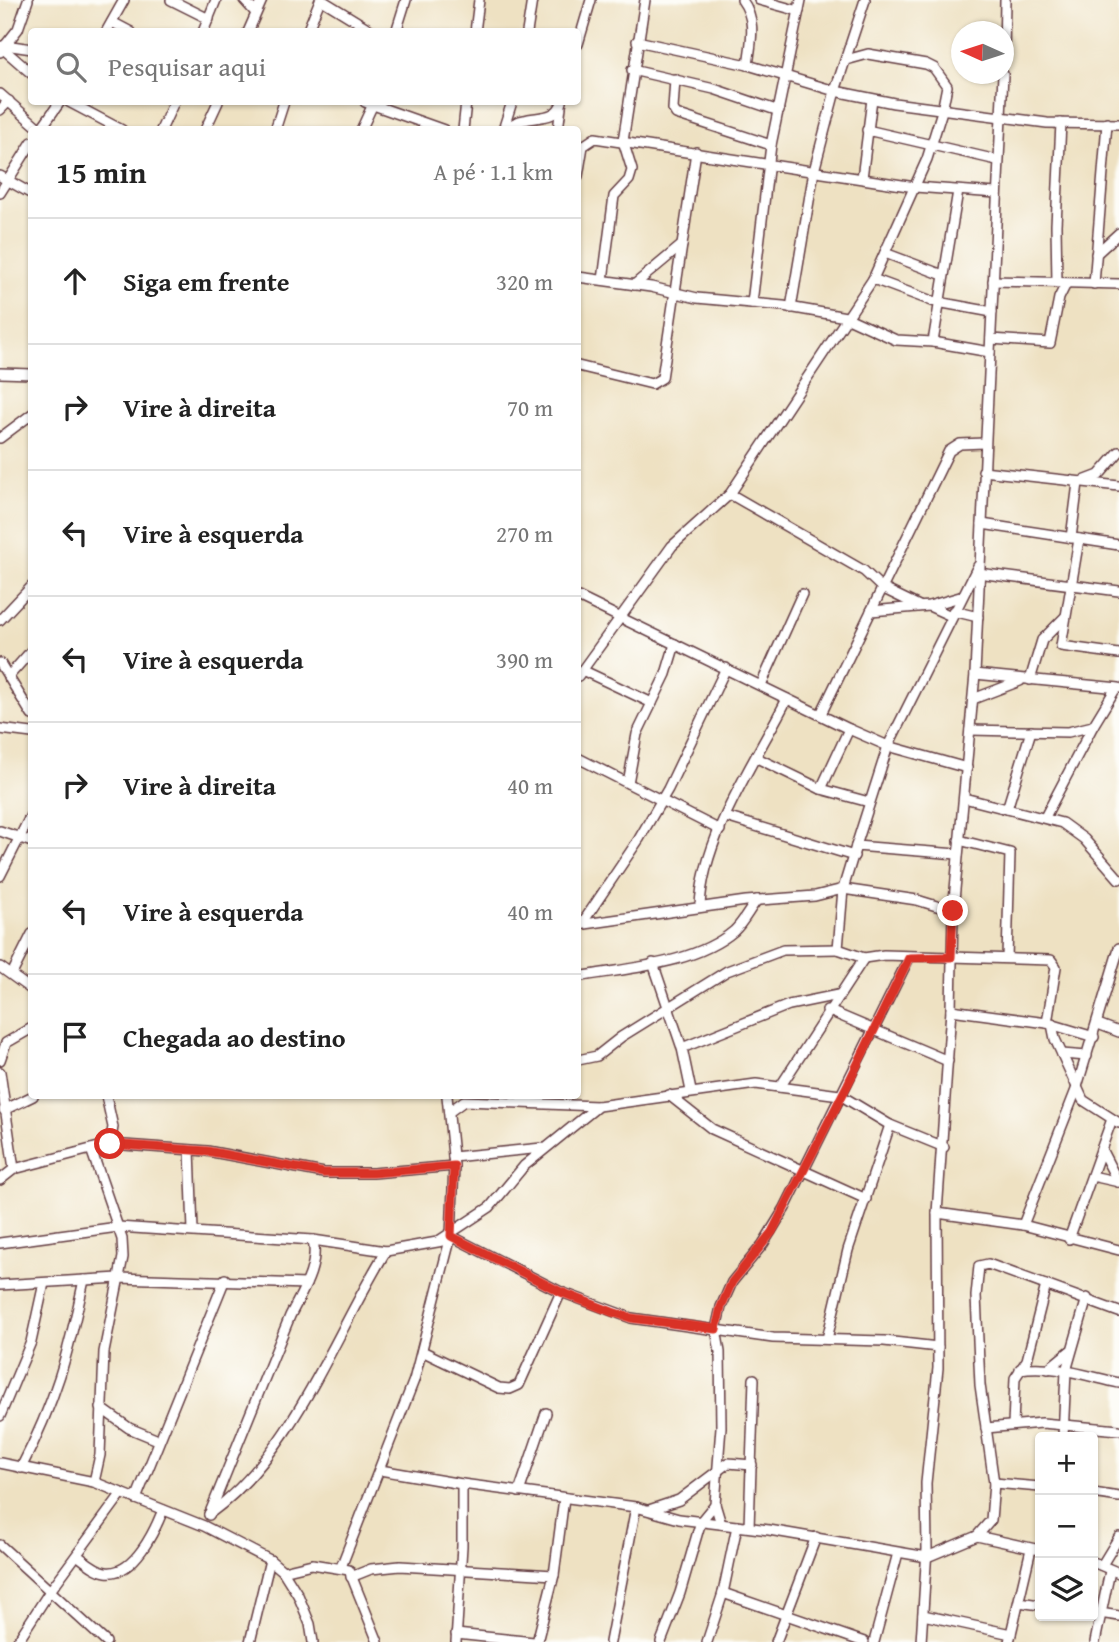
<!DOCTYPE html>
<html lang="pt">
<meta charset="utf-8">
<style>
body{margin:0;font-family:"Gentium Book Plus",serif;background:#f2f2f2;color:#222}
.controls{position:absolute;right:21px;bottom:21px;display:grid;overflow:hidden;border-radius:7px;box-shadow:0 2px 5px #0004}
.controls button{width:63px;height:63px;display:grid;place-items:center;padding:0;border:0;border-bottom:2px solid #e0e0e0;background:#fff;color:#222;font:35px sans-serif}
.compass{position:absolute;left:951px;top:21px;width:63px;height:63px;border-radius:50%;background:#fff;box-shadow:0 2px 5px #0004;rotate:273deg}
.stop{position:absolute;width:21px;height:21px;margin:-16px;border:5px solid #d93025;border-radius:50%;background:#fff}
.stop.end{background:#d93025;border-color:#fff;box-shadow:0 2px 7px #0008}
.list{margin:0;padding:0;list-style:none}
h2{display:flex;justify-content:space-between;align-items:center;height:91px;margin:0;padding:0 28px;font-size:30px}
h2 small{font-size:23px;font-weight:400;color:#767676}
.list li{display:grid;grid-template-columns:46px 1fr auto;gap:21px;align-items:center;box-sizing:border-box;height:126px;padding:0 28px;border-top:2px solid #e0e0e0}
.list b{display:block;font-size:26px;white-space:nowrap}
.list em{font-size:23px;font-style:normal;color:#767676}
.icon{flex:none;width:38px;height:38px;fill:none;stroke:currentColor;stroke-width:2;stroke-linecap:round;stroke-linejoin:round}
.map{position:relative;flex:none;width:1119px;height:1642px;overflow:hidden}
.search{position:absolute;background:#fff;box-shadow:0 2px 5px #0004;left:28px;top:28px;width:553px;height:77px;display:flex;align-items:center;gap:18px;box-sizing:border-box;padding:0 24px;border-radius:7px;color:#767676;font-size:26px}
.panel{position:absolute;background:#fff;box-shadow:0 2px 5px #0004;left:28px;top:126px;width:553px;height:973px;border-radius:7px}
.map>svg:first-child{display:block}
</style>
<div class="map">
<svg width="1119" height="1642" viewBox="0 0 1119 1642">
<rect width="100%" height="100%" fill="#fdfcf7"/>
<filter id="ink" filterUnits="userSpaceOnUse"><feTurbulence type="fractalNoise" baseFrequency=".0143" numOctaves="2"/><feDisplacementMap in="SourceGraphic" scale="14" xChannelSelector="R" yChannelSelector="G"/><feConvolveMatrix kernelMatrix="1 2 1 2 8 2 1 2 1" color-interpolation-filters="sRGB"/></filter>
<filter id="wash" filterUnits="userSpaceOnUse"><feTurbulence type="fractalNoise" baseFrequency=".00686" numOctaves="4" result="noise"/><feDisplacementMap in="SourceGraphic" scale="28" xChannelSelector="R" yChannelSelector="G"/><feGaussianBlur stdDeviation="1.57" result="paint"/><feColorMatrix in="noise" values="0 0 0 0 0 0 0 0 0 0 0 0 0 0 0 0 0 1.4 0 .05"/><feComposite in="paint" operator="in"/></filter>
<g filter="url(#wash)">
<rect width="100%" height="100%" fill="#eee1c2"/>
</g>
<g filter="url(#ink)">
<g fill="none" stroke-linecap="round" stroke-linejoin="round">
<defs>
<g id="street">
<polyline points="171,0 209,19"/>
<polyline points="244,0 255,12"/>
<polyline points="322,0 374,32"/>
<path d="M742,0C757,20 751,42 748,65"/>
<polyline points="759,0 799,11"/>
<polyline points="112,22 131,32"/>
<polyline points="106,32 124,0"/>
<polyline points="203,32 216,0"/>
<polyline points="248,32 262,0"/>
<polyline points="307,32 320,0"/>
<polyline points="396,32 406,0"/>
<polyline points="475,32 479,0"/>
<polyline points="527,32 532,0"/>
<polyline points="637,41 748,65 835,91 894,103 1047,123 1119,124"/>
<polyline points="578,44 591,0"/>
<polyline points="5,45 32,49"/>
<polyline points="0,46 32,74"/>
<polyline points="0,52 18,29 28,0"/>
<polyline points="1004,55 1005,0"/>
<polyline points="632,70 714,89 779,111"/>
<polyline points="675,79 673,109 676,114 771,145"/>
<polyline points="0,94 41,130"/>
<polyline points="69,102 122,130"/>
<polyline points="365,102 444,130"/>
<polyline points="0,110 9,101"/>
<polyline points="40,130 60,102"/>
<polyline points="161,130 174,102"/>
<polyline points="205,130 218,102"/>
<polyline points="275,130 284,102"/>
<polyline points="361,130 374,102"/>
<polyline points="463,130 466,102"/>
<path d="M503,130C509,126 516,121 524,120C538,116 557,120 562,102"/>
<polyline points="503,130 512,102"/>
<polyline points="558,130 561,107"/>
<polyline points="867,130 997,160"/>
<polyline points="0,176 32,194"/>
<polyline points="578,176 583,146 595,138 915,187 996,193"/>
<polyline points="862,178 872,99"/>
<polyline points="0,193 32,142"/>
<polyline points="885,253 943,275"/>
<polyline points="1096,254 1119,233"/>
<polyline points="578,277 651,287 697,298 783,306 846,317 896,340 933,342 990,352"/>
<polyline points="873,279 932,301 992,312"/>
<polyline points="603,280 614,196 629,180 632,170 623,141 645,0"/>
<polyline points="993,281 1119,284"/>
<polyline points="1057,283 1056,225 1061,123"/>
<polyline points="1094,284 1107,123"/>
<polyline points="634,285 682,245"/>
<polyline points="752,303 771,145 801,0"/>
<polyline points="791,308 814,171 835,91 865,0"/>
<polyline points="991,339 1050,343 1059,298 1066,284"/>
<polyline points="933,342 958,191"/>
<polyline points="578,366 652,384 662,378 696,152"/>
<polyline points="0,373 32,374"/>
<polyline points="0,438 32,414"/>
<polyline points="983,471 1119,486"/>
<polyline points="730,494 864,571 882,588 919,606"/>
<polyline points="982,524 1119,545"/>
<polyline points="1071,538 1078,483 1099,475 1119,452"/>
<polyline points="1079,539 1061,646 1119,654"/>
<polyline points="978,573 1119,591"/>
<polyline points="578,597 849,729 888,746 967,768"/>
<polyline points="929,606 951,616"/>
<polyline points="871,611 929,606 960,597"/>
<polyline points="953,611 978,617"/>
<polyline points="0,620 32,586"/>
<polyline points="0,663 32,715"/>
<polyline points="582,670 652,703"/>
<polyline points="975,674 1119,688"/>
<polyline points="578,676 672,546 730,494 873,279 927,159 942,111 947,86 934,68 926,64 868,54 846,60"/>
<polyline points="8,677 32,650"/>
<polyline points="1030,680 1042,640 1065,617"/>
<polyline points="761,685 802,594"/>
<polyline points="973,699 1020,681"/>
<polyline points="821,714 949,451 960,444 984,443"/>
<polyline points="0,729 32,733"/>
<polyline points="970,730 1068,732 1093,726"/>
<polyline points="578,758 720,830"/>
<polyline points="757,758 821,789 869,802"/>
<polyline points="628,783 637,734 666,674 675,644"/>
<polyline points="821,789 849,729"/>
<polyline points="964,798 1062,823 1084,839 1119,879"/>
<polyline points="1007,809 1031,731"/>
<polyline points="726,817 854,856"/>
<polyline points="1045,817 1093,726 1116,688"/>
<polyline points="0,831 32,842"/>
<polyline points="959,840 1010,853 1007,958"/>
<polyline points="856,846 888,746 978,566"/>
<polyline points="957,854 856,846 843,889 838,949 864,958 884,955 1051,960 1056,967 1047,1023"/>
<polyline points="0,876 32,813"/>
<path d="M700,907C702,838 756,760 787,699"/>
<polyline points="578,925 746,901 815,896 843,889 917,900 953,911"/>
<polyline points="581,925 639,839 668,789 726,668"/>
<polyline points="653,963 682,1048 691,1091"/>
<polyline points="0,967 32,990"/>
<polyline points="12,974 32,934"/>
<path d="M578,977C626,968 694,965 734,931C743,923 749,910 757,900"/>
<polyline points="827,1010 948,1061"/>
<polyline points="951,1010 1047,1023 1094,1037"/>
<polyline points="1052,1024 1055,1039 1083,1100 1119,1123"/>
<polyline points="1098,1024 1119,1032"/>
<polyline points="682,1048 789,1005 838,995"/>
<polyline points="1062,1054 1087,1056"/>
<polyline points="0,1060 6,1043 32,1028"/>
<polyline points="578,1060 597,1056 621,1037 727,971 783,950 838,949"/>
<polyline points="0,1072 14,1169"/>
<polyline points="780,1087 864,958"/>
<polyline points="669,1095 712,1129 866,1199"/>
<polyline points="106,1096 113,1127 110,1144"/>
<polyline points="4,1110 33,1096"/>
<polyline points="449,1112 464,1101 598,1106"/>
<polyline points="91,1149 122,1239 123,1257 104,1352 100,1455 94,1482"/>
<polyline points="1101,1149 1118,1182"/>
<polyline points="190,1150 193,1231"/>
<polyline points="453,1157 542,1148"/>
<polyline points="1092,1176 1119,1182"/>
<polyline points="0,1180 14,1169 110,1144 207,1151 324,1173 373,1173 454,1166"/>
<polyline points="937,1213 1023,1225 1119,1250"/>
<polyline points="1023,1225 1076,1090 1119,948"/>
<polyline points="451,1236 561,1292 631,1318 773,1338 884,1341 938,1347"/>
<polyline points="1069,1239 1112,1119"/>
<polyline points="440,1240 490,1207 524,1166 598,1106 756,1084 840,1095 890,1125 944,1147"/>
<polyline points="0,1243 118,1227 313,1240 386,1251 443,1241"/>
<polyline points="0,1285 119,1278 306,1284"/>
<polyline points="827,1339 848,1250 890,1125"/>
<polyline points="422,1351 499,1388 510,1389 519,1385 561,1292"/>
<path d="M1020,1369C1053,1364 1087,1376 1119,1383"/>
<polyline points="1048,1369 1070,1351"/>
<polyline points="101,1408 129,1428 158,1440"/>
<polyline points="0,1416 31,1342 44,1283"/>
<polyline points="1013,1425 1015,1378 1027,1360 1046,1285"/>
<polyline points="986,1428 1042,1423 1119,1430"/>
<polyline points="1063,1437 1066,1371 1087,1298"/>
<polyline points="0,1463 94,1482 204,1526 270,1560 283,1571 298,1595 310,1624 313,1642"/>
<path d="M21,1468C56,1400 68,1354 84,1280"/>
<polyline points="380,1470 462,1484 636,1507 679,1519 769,1530 927,1557 977,1536 991,1520 994,1483 980,1385 976,1296 979,1266 988,1264 1119,1312"/>
<polyline points="994,1483 1040,1487"/>
<polyline points="519,1492 546,1413"/>
<polyline points="1093,1493 1119,1497"/>
<polyline points="136,1499 225,1279"/>
<polyline points="649,1510 679,1500 728,1463 752,1465"/>
<path d="M209,1514C293,1454 333,1337 386,1251"/>
<path d="M209,1515L290,1316C302,1292 319,1267 313,1240"/>
<polyline points="721,1524 715,1504 721,1427 720,1352 716,1329 721,1307 732,1282 763,1244 785,1208 909,958"/>
<polyline points="749,1527 754,1379"/>
<polyline points="977,1536 1040,1550"/>
<polyline points="0,1545 106,1642"/>
<path d="M77,1555C85,1561 96,1571 106,1572C134,1576 155,1530 163,1510"/>
<polyline points="1093,1562 1119,1573"/>
<polyline points="1102,1565 1119,1537"/>
<polyline points="341,1567 414,1380 451,1236 454,1166 447,1096"/>
<polyline points="283,1571 312,1564 349,1570 378,1642"/>
<polyline points="351,1577 371,1569 400,1566 554,1575"/>
<polyline points="723,1593 864,1642"/>
<polyline points="1019,1602 1040,1605"/>
<polyline points="1093,1612 1119,1616"/>
<polyline points="923,1615 1011,1634"/>
<polyline points="456,1634 534,1642"/>
<polyline points="17,1642 50,1591 122,1493"/>
<polyline points="250,1642 270,1560"/>
<polyline points="456,1642 462,1546 462,1484"/>
<polyline points="537,1642 554,1575 564,1498"/>
<polyline points="610,1642 636,1507"/>
<polyline points="661,1642 680,1593 701,1521 715,1504"/>
<polyline points="707,1642 723,1593 737,1526"/>
<polyline points="776,1642 816,1537"/>
<polyline points="874,1642 898,1553"/>
<polyline points="921,1642 927,1549 926,1483 938,1368 937,1213 951,1010 953,911 975,674 1003,74"/>
<polyline points="1009,1642 1031,1549"/>
<polyline points="1095,1642 1110,1571"/>
</g>
</defs>
<use href="#street" stroke="#633c42" stroke-width="12"/>
<use href="#street" stroke="#fff" stroke-width="9"/>
</g>
</g>
<g fill="none" stroke-linecap="round" stroke-linejoin="round" filter="url(#ink)">
<polyline stroke="#d93025" stroke-width="9" points="110,1144 207,1151 324,1173 373,1173 454,1166 451,1236 561,1292 612,1312 631,1318 716,1329 721,1307 732,1282 772,1232 848,1084 909,958 951,957 953,911"/>
</g>
</svg>
<div class="controls">
<button>+</button>
<button>−</button>
<button><svg class="icon" aria-label="layers" viewBox="0 0 24 24"><path d="M12 4l9 5-9 5-9-5zM3 14l9 5 9-5"/></svg></button>
</div>
<svg class="compass" viewBox="-18 -18 36 36"><path d="M0-13l5 13h-10z" fill="#e53935"/><path d="M0 13l5-13h-10z" fill="#767676"/></svg>
<div class="stop" style="left:110px;top:1144px"></div>
<div class="stop end" style="left:953px;top:911px"></div>
<div class="search"><svg class="icon" aria-label="search" viewBox="0 0 24 24"><circle cx="10" cy="10" r="6"/><path d="M15 15l6 6"/></svg>Pesquisar aqui</div>
<section class="panel">
<h2>15 min<small>A pé · 1.1 km</small></h2>
<ul class="list">
<li><svg class="icon" aria-label="ahead" viewBox="0 0 24 24"><path d="M12 20V5M6 11l6-6 6 6"/></svg><div><b>Siga em frente</b></div><em>320 m</em></li>
<li><svg class="icon" aria-label="right" viewBox="0 0 24 24"><path d="M7 20v-9h11M14 6l5 5-5 5"/></svg><div><b>Vire à direita</b></div><em>70 m</em></li>
<li><svg class="icon" aria-label="left" viewBox="0 0 24 24"><path d="M17 20v-9H6M10 6l-5 5 5 5"/></svg><div><b>Vire à esquerda</b></div><em>270 m</em></li>
<li><svg class="icon" aria-label="left" viewBox="0 0 24 24"><path d="M17 20v-9H6M10 6l-5 5 5 5"/></svg><div><b>Vire à esquerda</b></div><em>390 m</em></li>
<li><svg class="icon" aria-label="right" viewBox="0 0 24 24"><path d="M7 20v-9h11M14 6l5 5-5 5"/></svg><div><b>Vire à direita</b></div><em>40 m</em></li>
<li><svg class="icon" aria-label="left" viewBox="0 0 24 24"><path d="M17 20v-9H6M10 6l-5 5 5 5"/></svg><div><b>Vire à esquerda</b></div><em>40 m</em></li>
<li><svg class="icon" aria-label="arrive" viewBox="0 0 24 24"><path d="M6 21V4h12l-3 4 3 4H6"/></svg><div><b>Chegada ao destino</b></div></li>
</ul>
</section>
</div>
